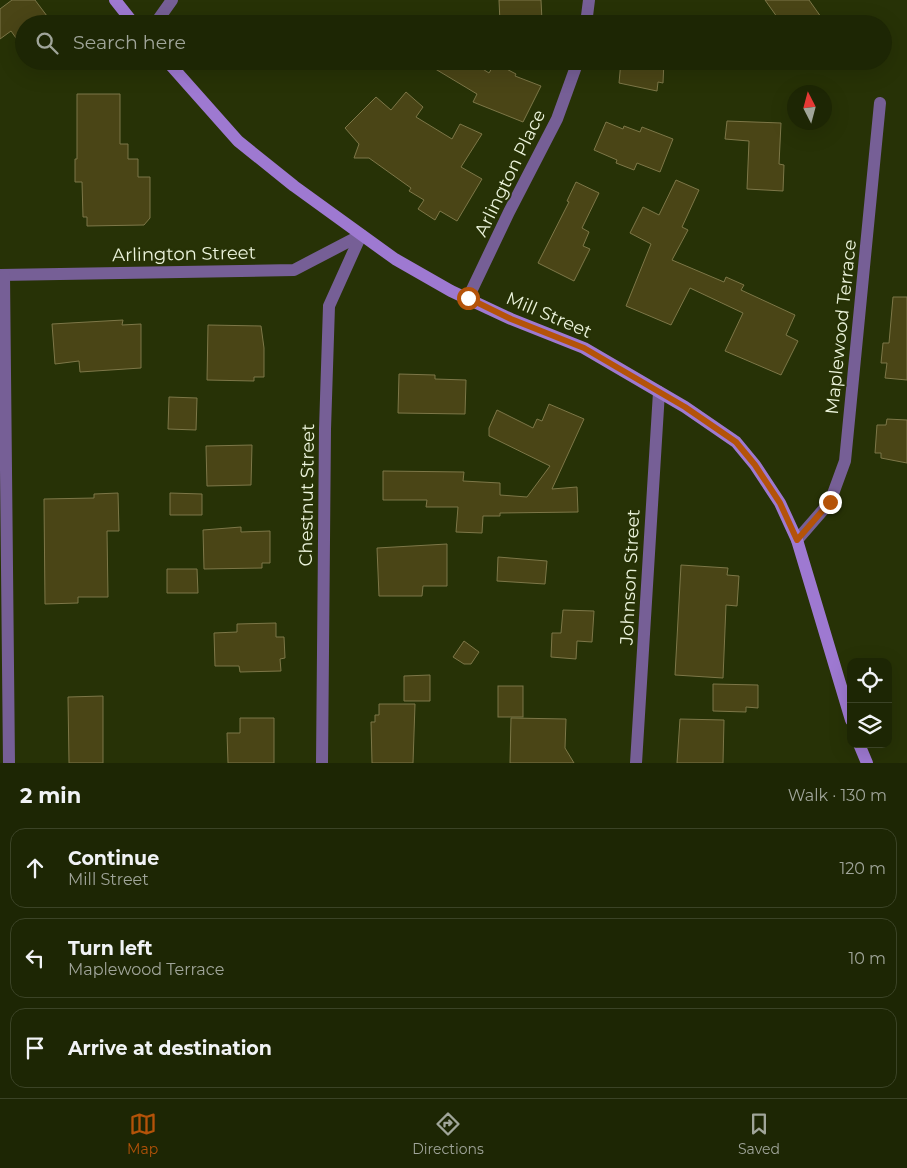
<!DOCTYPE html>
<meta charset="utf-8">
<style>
body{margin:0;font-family:Montserrat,sans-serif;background:#2a3213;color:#f1f3f6}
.controls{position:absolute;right:15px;bottom:15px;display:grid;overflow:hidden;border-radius:10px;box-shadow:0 5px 20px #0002}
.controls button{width:45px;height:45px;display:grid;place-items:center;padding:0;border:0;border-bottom:1px solid #3b4326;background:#1d2604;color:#f1f3f6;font:25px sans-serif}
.compass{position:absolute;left:787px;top:85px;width:45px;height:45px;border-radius:50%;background:#1d2604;box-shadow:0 5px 20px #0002;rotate:354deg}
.stop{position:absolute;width:15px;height:15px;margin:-11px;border:4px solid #b45309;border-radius:50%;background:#fff}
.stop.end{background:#b45309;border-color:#fff;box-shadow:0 1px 5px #0008}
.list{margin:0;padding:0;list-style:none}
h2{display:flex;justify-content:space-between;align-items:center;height:65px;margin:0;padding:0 20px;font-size:21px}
h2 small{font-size:16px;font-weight:400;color:#a0a59a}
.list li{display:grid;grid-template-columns:32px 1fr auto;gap:15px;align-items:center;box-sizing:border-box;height:80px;margin:0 10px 10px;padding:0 10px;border:1px solid #3b4326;border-radius:15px}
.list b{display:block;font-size:19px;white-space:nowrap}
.list p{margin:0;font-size:16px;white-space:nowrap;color:#a0a59a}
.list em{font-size:16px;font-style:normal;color:#a0a59a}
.icon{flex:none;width:28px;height:28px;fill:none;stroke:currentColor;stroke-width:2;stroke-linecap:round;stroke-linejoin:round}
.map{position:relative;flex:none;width:907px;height:763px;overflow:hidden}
.search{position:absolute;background:#1d2604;box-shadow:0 5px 20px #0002;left:15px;right:15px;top:15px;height:55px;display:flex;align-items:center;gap:12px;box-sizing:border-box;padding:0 18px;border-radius:28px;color:#a0a59a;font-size:19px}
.sheet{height:335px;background:#1d2604}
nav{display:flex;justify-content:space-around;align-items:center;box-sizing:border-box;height:70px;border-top:1px solid #3b4326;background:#1d2604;font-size:14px;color:#a0a59a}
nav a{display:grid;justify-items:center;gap:2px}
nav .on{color:#b45309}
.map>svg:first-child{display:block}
</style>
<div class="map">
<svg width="907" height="763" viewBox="0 0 907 763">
<rect width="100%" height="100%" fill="#273206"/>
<g fill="#4a4516" stroke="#7d7748">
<polygon points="12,0 35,0 53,24 24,24 24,49 11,31 0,39 0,9"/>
<polygon points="499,0 541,0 542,21 500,23"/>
<polygon points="765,0 809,0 826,24 782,24"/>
<polygon points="422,61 470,61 489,73 495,63 516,74 515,76 541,86 523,122 473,102 477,94"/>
<polygon points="621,61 664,61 663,83 658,82 657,91 619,83"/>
<polygon points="406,92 423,107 416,117 452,139 460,124 482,134 461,167 482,179 457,221 440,211 435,220 418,209 424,200 409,191 411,188 369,158 354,158 359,144 345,128 376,97 391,110"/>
<polygon points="77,94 120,94 120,144 128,144 128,159 138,159 138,177 150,177 150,218 144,225 87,226 87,217 83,217 82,182 75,182 75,159 77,159"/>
<polygon points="727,121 781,123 779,164 784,165 783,191 747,189 749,141 725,139"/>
<polygon points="606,122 623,129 624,126 640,132 642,127 673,139 660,172 637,163 634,170 616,163 617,160 594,150"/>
<polygon points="676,180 699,190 682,227 688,230 672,260 724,282 726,277 744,285 741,290 795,315 786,335 798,341 781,375 725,351 743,313 690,288 671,325 626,306 651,244 630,233 643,207 659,215"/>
<polygon points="576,182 599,193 582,228 589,232 583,246 590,249 574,281 538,263 569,202 567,201"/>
<polygon points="893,297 907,297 907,380 885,378 887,363 881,363 883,343 889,343"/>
<polygon points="123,320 122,325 141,324 141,368 80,372 79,361 55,364 52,324"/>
<polygon points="208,325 261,326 264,348 264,377 254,377 254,381 207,380"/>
<polygon points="399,374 435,375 435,379 466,380 465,414 398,413"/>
<polygon points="169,397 197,398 196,430 168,429"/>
<polygon points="549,404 584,419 552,489 577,487 578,512 500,513 500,516 483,516 482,533 456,532 458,507 426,507 427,500 383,500 383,471 464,472 463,481 500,483 500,495 527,497 550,466 489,436 489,428 497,410 533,428 537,419 542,421"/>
<polygon points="887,419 907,420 907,463 881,458 881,453 875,453 877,425 886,425"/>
<polygon points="252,445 251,485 207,486 206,446"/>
<polygon points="118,493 119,531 107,531 108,597 78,597 78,603 45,604 44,499 94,498 94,494"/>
<polygon points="170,493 202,494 202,515 170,515"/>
<polygon points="241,527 241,532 270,531 270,563 262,563 262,568 204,569 203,530"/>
<polygon points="447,544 447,586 423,586 422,596 379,596 377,548"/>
<polygon points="498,557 547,561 545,584 497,581"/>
<polygon points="681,565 728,568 727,575 739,576 737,606 726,605 723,678 675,675"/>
<polygon points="167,569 197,569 198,593 167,593"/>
<polygon points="563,610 594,611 592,642 577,641 576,659 551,657 552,633 561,633"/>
<polygon points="276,623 276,637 284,637 285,658 280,659 281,671 240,672 239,666 215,666 214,633 237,632 237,624"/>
<polygon points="464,641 479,652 471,664 464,664 453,657"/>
<polygon points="430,675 430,701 404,701 404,676"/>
<polygon points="713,684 758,685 758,708 746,707 746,712 713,711"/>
<rect x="498" y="686" width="25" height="31"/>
<polygon points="103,696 103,763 69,763 68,697"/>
<polygon points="379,704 415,704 413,763 372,763 371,722 375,722 375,715 379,715"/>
<polygon points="240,718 274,718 274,763 228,763 227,733 240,733"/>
<polygon points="511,718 566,719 565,748 574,763 510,763"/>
<polygon points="680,719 724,720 723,763 677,763"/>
</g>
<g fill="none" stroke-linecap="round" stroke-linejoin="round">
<g stroke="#765f96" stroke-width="12">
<polyline points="155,24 172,0"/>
<polyline points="586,24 589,0"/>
<polyline points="0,275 294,270 361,235"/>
<polyline points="4,275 9,763"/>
<polyline points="468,298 509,212 557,119 578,61"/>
<polyline points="797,540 830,502 845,461 880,103"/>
<polyline points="322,763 325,429 329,306 361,235"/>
<polyline points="636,763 659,392"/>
</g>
<g stroke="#9e79d1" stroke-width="12">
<polyline points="115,0 134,24"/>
<polyline points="167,61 238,141 294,186 395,259 451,291 511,319 584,348 685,407 736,442 755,465 780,503 797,540 851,720"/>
<polyline points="859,744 867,763"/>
</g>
</g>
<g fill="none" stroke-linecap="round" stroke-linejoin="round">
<polyline stroke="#b45309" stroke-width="6" points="468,298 511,319 584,348 685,407 736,442 755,465 780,503 797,540 830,502"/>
</g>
<g text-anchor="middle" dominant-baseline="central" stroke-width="4" stroke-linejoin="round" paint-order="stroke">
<g font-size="18" fill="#ecf4dc" stroke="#273206">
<text transform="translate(510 173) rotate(-64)">Arlington Place</text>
<text transform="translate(184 254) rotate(-1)">Arlington Street</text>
<text transform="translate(549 315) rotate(23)">Mill Street</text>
<text transform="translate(841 327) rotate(-84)">Maplewood Terrace</text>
<text transform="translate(307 495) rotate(-89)">Chestnut Street</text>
<text transform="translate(630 577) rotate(-87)">Johnson Street</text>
</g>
</g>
</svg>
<div class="controls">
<button><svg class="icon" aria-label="locate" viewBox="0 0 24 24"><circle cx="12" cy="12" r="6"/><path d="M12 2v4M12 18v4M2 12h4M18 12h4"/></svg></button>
<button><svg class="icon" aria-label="layers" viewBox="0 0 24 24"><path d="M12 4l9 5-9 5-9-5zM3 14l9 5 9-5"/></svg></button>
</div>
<svg class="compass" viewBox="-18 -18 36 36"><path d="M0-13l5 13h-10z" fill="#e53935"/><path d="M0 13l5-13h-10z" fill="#a0a59a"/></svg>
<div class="stop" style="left:468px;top:298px"></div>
<div class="stop end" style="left:830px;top:502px"></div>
<div class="search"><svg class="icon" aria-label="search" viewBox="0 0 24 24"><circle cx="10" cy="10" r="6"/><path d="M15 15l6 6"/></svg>Search here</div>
</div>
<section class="sheet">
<h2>2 min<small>Walk · 130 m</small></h2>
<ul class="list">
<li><svg class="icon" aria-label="ahead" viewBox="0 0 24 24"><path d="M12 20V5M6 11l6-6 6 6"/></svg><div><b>Continue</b><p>Mill Street</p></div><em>120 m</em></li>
<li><svg class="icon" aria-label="left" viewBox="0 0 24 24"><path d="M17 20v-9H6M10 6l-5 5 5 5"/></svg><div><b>Turn left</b><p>Maplewood Terrace</p></div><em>10 m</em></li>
<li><svg class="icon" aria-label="arrive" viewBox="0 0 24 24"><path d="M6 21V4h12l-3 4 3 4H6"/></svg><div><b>Arrive at destination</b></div></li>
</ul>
</section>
<nav>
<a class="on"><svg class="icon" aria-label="map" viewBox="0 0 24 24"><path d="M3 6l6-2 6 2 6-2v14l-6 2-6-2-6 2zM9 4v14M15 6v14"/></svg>Map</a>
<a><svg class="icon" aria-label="directions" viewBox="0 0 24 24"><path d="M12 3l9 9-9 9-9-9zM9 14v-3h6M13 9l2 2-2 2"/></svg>Directions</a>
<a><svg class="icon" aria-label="saved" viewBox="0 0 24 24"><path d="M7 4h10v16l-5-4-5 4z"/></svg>Saved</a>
</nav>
